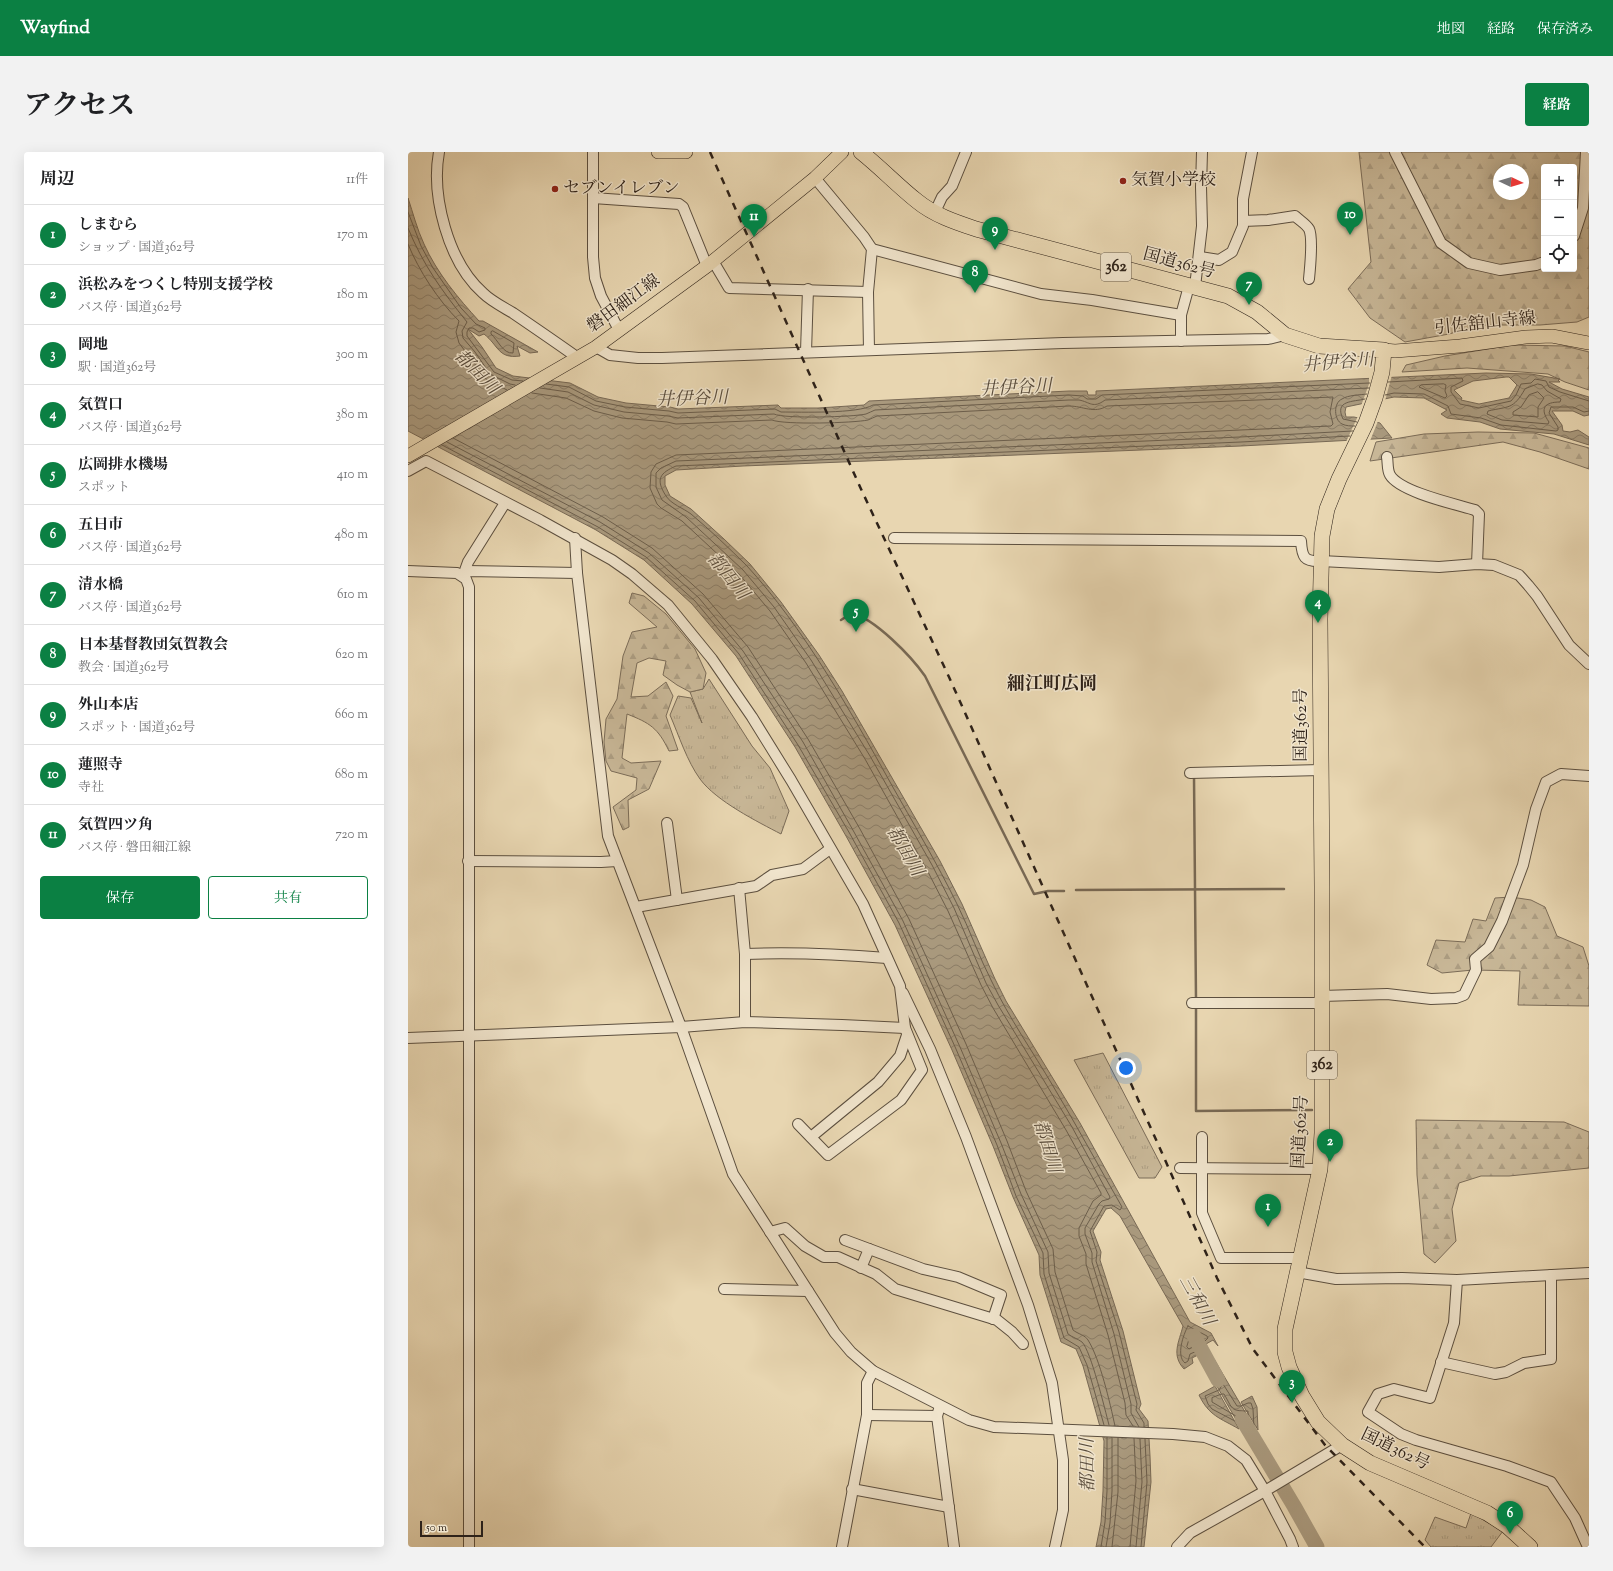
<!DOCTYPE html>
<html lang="ja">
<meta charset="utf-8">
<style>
body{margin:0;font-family:"Sorts Mill Goudy","Noto Serif JP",serif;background:#f2f2f2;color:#202124}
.controls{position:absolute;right:12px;top:12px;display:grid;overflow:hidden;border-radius:4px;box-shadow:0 4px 16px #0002}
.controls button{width:36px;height:36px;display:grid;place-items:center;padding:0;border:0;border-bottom:1px solid #e0e0e0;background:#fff;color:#202124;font:20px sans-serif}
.compass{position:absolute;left:1085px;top:12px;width:36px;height:36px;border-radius:50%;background:#fff;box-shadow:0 4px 16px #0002;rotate:94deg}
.scale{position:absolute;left:12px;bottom:10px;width:63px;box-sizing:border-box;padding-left:4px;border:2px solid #2e2219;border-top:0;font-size:11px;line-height:14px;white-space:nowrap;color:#2e2219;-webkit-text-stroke:3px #f0e4cc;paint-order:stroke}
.you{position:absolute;left:718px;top:916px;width:14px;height:14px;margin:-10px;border:3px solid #fff;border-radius:50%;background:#1a73e8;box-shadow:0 0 0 6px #1a73e833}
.badge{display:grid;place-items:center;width:26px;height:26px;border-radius:50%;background:#0b8043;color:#fff;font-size:13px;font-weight:700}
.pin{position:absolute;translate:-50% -33px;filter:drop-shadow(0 1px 2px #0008)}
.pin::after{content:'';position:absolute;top:21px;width:14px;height:12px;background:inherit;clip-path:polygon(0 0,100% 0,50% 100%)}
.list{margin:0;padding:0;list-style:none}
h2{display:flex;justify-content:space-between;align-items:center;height:52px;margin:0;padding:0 16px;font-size:17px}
h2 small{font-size:13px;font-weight:400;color:#757577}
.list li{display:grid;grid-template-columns:26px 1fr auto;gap:12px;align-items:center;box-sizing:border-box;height:60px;padding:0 16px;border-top:1px solid #e0e0e0}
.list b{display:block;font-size:15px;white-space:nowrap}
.list p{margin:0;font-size:13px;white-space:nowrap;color:#757577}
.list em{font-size:13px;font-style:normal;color:#757577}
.actions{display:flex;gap:8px;padding:12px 16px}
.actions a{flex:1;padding:9px 0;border:1px solid #0b8043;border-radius:4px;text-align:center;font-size:14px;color:#0b8043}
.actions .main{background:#0b8043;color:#fff}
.icon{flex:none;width:22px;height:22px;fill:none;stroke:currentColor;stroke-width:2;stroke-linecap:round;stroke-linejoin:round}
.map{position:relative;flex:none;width:1181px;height:1395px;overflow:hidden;border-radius:4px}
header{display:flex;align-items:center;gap:24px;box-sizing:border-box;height:56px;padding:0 20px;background:#0b8043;color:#fff}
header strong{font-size:19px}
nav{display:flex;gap:22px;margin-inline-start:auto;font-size:14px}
.intro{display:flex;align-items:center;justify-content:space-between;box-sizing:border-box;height:96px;padding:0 24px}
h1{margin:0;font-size:28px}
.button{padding:10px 18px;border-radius:4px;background:#0b8043;color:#fff;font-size:14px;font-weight:700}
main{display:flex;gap:24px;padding:0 24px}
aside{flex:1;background:#fff;border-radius:4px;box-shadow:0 4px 16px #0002}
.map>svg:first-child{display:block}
</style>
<header>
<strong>Wayfind</strong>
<nav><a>地図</a><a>経路</a><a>保存済み</a></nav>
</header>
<div class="intro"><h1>アクセス</h1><a class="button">経路</a></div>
<main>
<aside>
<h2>周辺<small>11件</small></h2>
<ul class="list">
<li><span class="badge">1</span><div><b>しまむら</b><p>ショップ · 国道362号</p></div><em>170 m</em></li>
<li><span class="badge">2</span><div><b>浜松みをつくし特別支援学校</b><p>バス停 · 国道362号</p></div><em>180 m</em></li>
<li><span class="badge">3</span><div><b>岡地</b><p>駅 · 国道362号</p></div><em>300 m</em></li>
<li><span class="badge">4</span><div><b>気賀口</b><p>バス停 · 国道362号</p></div><em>380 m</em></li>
<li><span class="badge">5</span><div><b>広岡排水機場</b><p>スポット</p></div><em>410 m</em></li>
<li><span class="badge">6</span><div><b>五日市</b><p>バス停 · 国道362号</p></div><em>480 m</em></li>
<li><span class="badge">7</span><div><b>清水橋</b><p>バス停 · 国道362号</p></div><em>610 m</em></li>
<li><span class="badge">8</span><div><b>日本基督教団気賀教会</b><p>教会 · 国道362号</p></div><em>620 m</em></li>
<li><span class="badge">9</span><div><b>外山本店</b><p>スポット · 国道362号</p></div><em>660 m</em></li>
<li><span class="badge">10</span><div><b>蓮照寺</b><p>寺社</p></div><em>680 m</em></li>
<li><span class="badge">11</span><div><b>気賀四ツ角</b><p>バス停 · 磐田細江線</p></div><em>720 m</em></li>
</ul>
<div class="actions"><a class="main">保存</a><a>共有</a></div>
</aside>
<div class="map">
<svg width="1181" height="1395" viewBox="0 0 1181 1395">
<defs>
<pattern id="grass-tufts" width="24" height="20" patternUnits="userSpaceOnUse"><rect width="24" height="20" fill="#c8b797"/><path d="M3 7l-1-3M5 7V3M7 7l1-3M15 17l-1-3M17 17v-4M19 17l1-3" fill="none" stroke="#ac9d82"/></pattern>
<pattern id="forest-firs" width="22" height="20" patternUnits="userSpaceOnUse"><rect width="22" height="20" fill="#c8b797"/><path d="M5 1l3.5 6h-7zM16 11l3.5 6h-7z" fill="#ac9d82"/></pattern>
<pattern id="water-waves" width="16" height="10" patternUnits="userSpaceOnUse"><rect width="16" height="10" fill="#a9997d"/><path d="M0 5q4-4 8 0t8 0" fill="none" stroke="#8a7c66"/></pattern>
</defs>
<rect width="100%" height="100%" fill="#e8d6b1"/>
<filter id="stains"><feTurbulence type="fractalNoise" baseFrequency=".005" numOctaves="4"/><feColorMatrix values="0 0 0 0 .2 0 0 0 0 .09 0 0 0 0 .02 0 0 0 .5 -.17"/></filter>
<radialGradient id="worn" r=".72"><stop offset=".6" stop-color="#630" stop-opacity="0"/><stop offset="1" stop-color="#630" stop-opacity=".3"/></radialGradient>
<g fill="url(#grass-tufts)" stroke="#7b6c58">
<path d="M301,527L344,594L362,616L381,659L373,682C350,670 308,649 292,627C279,609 271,584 262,563L270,544L283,546L294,571L282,540L295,537Z"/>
<polygon points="695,901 754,1015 747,1026 731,1026 666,908"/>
<polygon points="1063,1361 1095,1379 1083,1395 1023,1395 1017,1388 1027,1365 1058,1376"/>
</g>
<g fill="url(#forest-firs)" stroke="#7b6c58" fill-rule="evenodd">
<path d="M951,0H1181V165L1169,170L1132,173H1072L1041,182L997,190L962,166L940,137L963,110ZM1136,15H1166V117H1136ZM1091,18H1115V42H1091Z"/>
<polygon points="1104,193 1157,194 1181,200 1181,238 1157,230 1140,222 1059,216 994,220 998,213 1037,204"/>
<polygon points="1070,280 1126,281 1181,296 1181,317 1132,300 1095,290 962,309 968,290 1016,282"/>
<path d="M224,441L236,444L258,462L287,497L298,521L295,537L282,540L269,533L255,523L258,509L241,506L229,511L223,545L240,544L258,530L265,544L258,564L270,598L261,599C250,576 242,571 219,562L214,606L223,611L253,609L241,637L220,648L221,675L215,678L205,655L228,638L229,626L203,619L198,609L196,590L198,567L209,547L215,504L224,480L249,475L221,451Z"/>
<polygon points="1103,745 1123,748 1137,755 1149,784 1175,795 1181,814 1181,854 1110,853 1112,819 1065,818 1034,821 1019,813 1028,788 1057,790 1065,767 1078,769 1087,746"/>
<polygon points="1008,968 1156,970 1181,980 1181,1016 1101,1024 1073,1024 1051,1031 1044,1057 1048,1089 1027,1111 1016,1102 1009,1023"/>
</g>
<g fill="url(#water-waves)" stroke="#786955" fill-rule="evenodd">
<path d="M0,46C5,61 9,77 16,92C29,121 50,146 71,169H75L130,200L122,201L109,194L112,204C90,207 91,194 76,182L71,184L60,177L74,195L88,216L105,224L162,231L190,245L218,251L262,255L270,257L370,253L373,256H410L456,253L461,249L661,239H679L680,243H688V239L1078,221L1123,222L1152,227L1150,228L1152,230H1141L1154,237L1181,245V263L1176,264L1165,259H1144L1154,273L1155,279L1162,280L1170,278L1181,285V293L1146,282L1092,277L1072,270L1039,266L1033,262L1039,258L1016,246L986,245L938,255L937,260L938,265H946L972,271L984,286L833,294L335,314L268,318L257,324V333L262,344L283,357L316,387L342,412L373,450L411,503L434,539L532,709L554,752L587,827L598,849L672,971L782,1170L803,1181L810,1194L805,1188L798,1192L801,1199L793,1204L790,1203L784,1206L785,1211L776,1217C763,1203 771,1190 775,1174L712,1064L703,1056L698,1057L685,1079L693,1100L692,1108L715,1179L733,1252L731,1257L740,1269L742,1304L743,1330L736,1395H688L693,1370L695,1339L696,1289L675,1214L668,1197L653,1190L632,1123L631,1103L605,1045L585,994L544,898L487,773L438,684L387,595L328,504L284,452L236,408L188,378L0,279ZM1098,225H1101L1109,233L1101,246L1071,252L1053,248L1054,246L1046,238L1065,229Z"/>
<polygon points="806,1207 850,1282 852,1297 843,1283 834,1278 799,1217 797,1217 795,1213"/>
<path d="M807,1234L831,1277C812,1266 801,1264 791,1243Z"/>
<polygon points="844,1244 849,1255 850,1278 833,1250"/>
</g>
<g fill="#e8d6b1">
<polygon points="984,223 977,249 953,254 961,232 961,225"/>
<polygon points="950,264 970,269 962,289 938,290"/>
</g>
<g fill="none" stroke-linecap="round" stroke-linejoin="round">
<g stroke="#6c5e4b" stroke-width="1">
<polyline points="0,60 13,94 25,116 53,156 68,172 77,176 77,178 71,180 65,176 61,176 59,180 59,184 86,220 104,228 115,229"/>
<path d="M0,76C15,113 34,139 59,170L54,179L55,186L67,200L82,222L102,232L107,233"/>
<path d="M0,92C11,119 30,148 51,169L48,180L51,191L78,227L99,238"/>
<path d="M85,179L106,191L105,201C95,202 90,188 83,182V180Z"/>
<polyline points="980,230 1054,226 1055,229 1043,235 1043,240 1052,252 1071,256 1103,249 1108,243 1113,232 1123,231 1127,227 1138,229 1141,235 1152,240 1181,249"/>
<path d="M138,232L161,235L188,249L217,255L261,259L270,261L367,257L373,260C393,260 450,262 465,253L661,243L675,244L679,247H688L694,243L962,231"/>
<polygon points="1036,232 1038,233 1037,239 1039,244 1037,246 1011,235 1013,233"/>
<path d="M1130,232L1134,233L1139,239L1153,247L1152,250C1137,250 1131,256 1141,270L1140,272L1094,268L1079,262L1080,259C1101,254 1105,258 1117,237Z"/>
<path d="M132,236L160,240L186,253L216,260L260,264L270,266L366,262C376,267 446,265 458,262C461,261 464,259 467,258L661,248C664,248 668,248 671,248C682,250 685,257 697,248L961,236"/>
<polygon points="1130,240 1136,246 1130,255 1130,265 1105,263 1105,260 1113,255 1121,243"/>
<path d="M124,241L158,246L186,259L214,266L259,270L268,272L364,268C376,273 446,271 460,268C463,267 466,265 469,264L661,254C675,254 686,262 699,254L925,245L922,260L925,272L923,274L268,303L248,312L243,320L242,336L249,352L253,356L274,369L331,422L362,459L398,511L457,607L518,716L540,759L573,833L585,856L658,978L693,1041V1043L685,1049L671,1076V1084L678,1102V1112L700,1183L717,1251L718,1263L725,1274"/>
<polyline points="977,243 986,241 1016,242 1040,254 1043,262 1073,266 1093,273 1148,279 1150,278 1150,275 1141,261 1143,255 1165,255 1176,260 1181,259"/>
<path d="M949,270L935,267C926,248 945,250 957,247"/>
<path d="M947,274C943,274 938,274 934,272C926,268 925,251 934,247C940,243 952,243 959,242"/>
<path d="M45,286L195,365L244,396L295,442L340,495L400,587L452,677L501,767L558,892L599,989L618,1039L645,1097L647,1120L665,1178C670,1182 677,1183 680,1188C692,1207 702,1251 707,1274"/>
<path d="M39,290L192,370L241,401L291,446L335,499L395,590L446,680L495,769L552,895L593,991L613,1042L640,1100L641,1121L660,1182C664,1185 670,1187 674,1190C683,1199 697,1258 701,1273"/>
<polyline points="34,293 190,375 238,405 287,449 331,502 390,593 442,682 491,771 548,897 589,993 608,1044 635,1101 636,1122 656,1186 671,1195 679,1213 696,1273"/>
<path d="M780,1174L799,1184L800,1186L795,1191V1198L789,1199L782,1202L780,1209L777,1211C768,1204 775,1183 780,1174Z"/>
<polygon points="783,1182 790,1185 791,1187 789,1193 781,1197 779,1195"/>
<polygon points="815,1232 829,1254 833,1254 840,1251 843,1251 845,1257 846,1276 844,1278 804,1257 800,1252 797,1244 811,1238"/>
<path d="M814,1242H816C825,1257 822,1259 840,1259V1268L833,1267L804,1250V1246Z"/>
<polyline points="731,1275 723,1261 723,1252 706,1182 684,1110 684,1101 677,1082 677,1076 691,1052 694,1049 701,1047 702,1045 664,975 590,853 578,831 546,756 524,713 462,604 403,508 366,455 335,418 278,365 254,348 248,335 248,321 253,316 268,309 832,285 945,279"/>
<path d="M736,1275V1271L728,1258L729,1252L711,1180L688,1109L689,1100L682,1079L696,1054L704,1053L712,1058L714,1055C691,1015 669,974 645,934C625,900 601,866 584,830C571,805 562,778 549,752C529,711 505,671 482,630C442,558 395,475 339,414C321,396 302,378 283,362C275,356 263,352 258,344C247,327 252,321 268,314L833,290L942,284"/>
<polyline points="693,1395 697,1370 699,1339 699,1285"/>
<polyline points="698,1395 702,1371 704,1339 704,1286"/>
<polyline points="704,1395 710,1340 710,1286"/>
<polyline points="722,1395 728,1329 726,1286"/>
<polyline points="728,1395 734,1330 732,1287"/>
<polyline points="733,1395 739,1330 737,1287"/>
</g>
<g stroke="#786955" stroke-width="2.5">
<path d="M433,468L444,461C467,467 503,504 517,524L626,742L640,739H656"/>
<polyline points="786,625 788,848"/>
<polyline points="668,738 876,737"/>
<polyline points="788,856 788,959 904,958"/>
</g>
<g stroke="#a9997d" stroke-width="15">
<polyline points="786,1184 810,1228"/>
<polyline points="834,1267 886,1354 909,1395"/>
</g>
<defs>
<g id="minor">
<path d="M31,0C23,44 40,110 75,141C83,149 95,155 105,161C127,176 149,191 170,206"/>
<polyline points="185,0 185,105 187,126 193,144 211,178"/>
<polyline points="987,0 1033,91 1061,111 1092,118 1128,113 1136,110"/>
<polyline points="407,26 456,85 464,97 460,140 461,198"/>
<polyline points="185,46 271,52 275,55 299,114"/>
<polyline points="527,60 534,45 544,34 558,0"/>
<path d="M835,69L860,68L887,64C891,68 898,72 901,77C905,85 902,117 901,127"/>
<polyline points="1166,84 1175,56 1178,0"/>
<polyline points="464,97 633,142 684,148 773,163"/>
<polyline points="792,105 811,108 824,100 835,74 835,47 844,0"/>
<polyline points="305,109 321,136 460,140"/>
<polyline points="787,135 794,74 793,35 794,0"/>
<polyline points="773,189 773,163 781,134"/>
<polyline points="188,195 202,203 230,206 254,206 655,191 860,187 877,183"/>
<polyline points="398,200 400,137"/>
<path d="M979,305C980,310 979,318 982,323C992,340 1047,352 1067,358L1071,362L1069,412"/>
<polyline points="0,319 18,309 132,368 204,408 224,422 260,453 304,507 344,565 383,628 455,752 492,834 497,876 514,918 493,948 420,1003 390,972"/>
<polyline points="167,386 169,421"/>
<path d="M486,386L893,389C894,405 896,410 913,409L1031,415L1069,412L1086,413L1111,423L1120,433L1129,444L1161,493L1181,512"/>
<polyline points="0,419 49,421 58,427 61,435 61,1395"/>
<polyline points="55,424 59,419 169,421 200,684 273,875 337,870 434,873 497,876"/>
<polyline points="55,424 60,410 97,351"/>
<polyline points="782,621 913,618"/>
<polyline points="259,671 269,748"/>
<polyline points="60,709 193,710 209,709"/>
<polyline points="331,736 337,802 337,870"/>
<polyline points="228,755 348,734 364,723 395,717 422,697"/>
<path d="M337,802C386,800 430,802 479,806"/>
<polyline points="495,841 522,897 558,985 620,1153 644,1231 655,1308 655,1358 647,1395"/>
<polyline points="914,844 979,842 1023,847 1048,846 1056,843 1068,818 1067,807 1081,795 1094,769 1115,713 1128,657 1138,630 1153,622 1181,624"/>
<polyline points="784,851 914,851"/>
<polyline points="0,886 273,875 325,1022 427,1181 443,1200 465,1219 561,1268 586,1275 765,1282 797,1285 820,1294 838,1308 857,1339 782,1381 769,1395"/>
<polyline points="403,985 470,930 492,904 499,883"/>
<polyline points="794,985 794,1061 813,1106 892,1106"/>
<polyline points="772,1016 912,1017"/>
<polyline points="362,1080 377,1076 397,1094 416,1105 430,1105 468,1122 487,1137 589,1168 604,1180 615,1192"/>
<polyline points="437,1088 515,1117 550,1125 593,1143 585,1167"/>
<polyline points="453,1116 461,1097"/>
<polyline points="889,1120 928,1127 994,1126 1049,1128 1181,1121"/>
<polyline points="1049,1128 1046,1171 1022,1246 986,1237 970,1242 960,1260 993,1282 1008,1288 1099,1314 1143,1330 1167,1366 1180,1395"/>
<polyline points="316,1137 400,1139"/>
<polyline points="1033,1210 1087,1222 1098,1220 1116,1211 1143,1207 1143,1123"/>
<polyline points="532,1254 529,1264 546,1395"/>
<polyline points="459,1263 529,1264"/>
<polyline points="444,1337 541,1355"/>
<polyline points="434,1395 459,1263 459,1231 465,1219"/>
<polyline points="885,1395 882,1387 857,1339 934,1293"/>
</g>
<g id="major">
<polyline points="250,0 278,0"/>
<polyline points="976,198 987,199 1052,194 1118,185 1144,184 1181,191"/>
<polyline points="0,304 188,195 299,114 407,26 434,0"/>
</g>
<path id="highway" d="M453,0C473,16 490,34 509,49C526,63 547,70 568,77L820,144L849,160L877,183L911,194L976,198L974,220L967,246L958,271L931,327L919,357L914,384L912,467L914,734V981L912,1017L877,1177V1200L881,1215L894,1244L910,1270L934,1293L962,1311L1079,1361L1099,1374L1122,1395"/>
</defs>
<use href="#minor" stroke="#5c4f3f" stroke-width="12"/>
<use href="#major" stroke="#2e2219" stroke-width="14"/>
<use href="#highway" stroke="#2e2219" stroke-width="16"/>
<use href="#minor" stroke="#f0e4cc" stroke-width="10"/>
<use href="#major" stroke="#e8d6b1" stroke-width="13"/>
<use href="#highway" stroke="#e8d6b1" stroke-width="15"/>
<polyline stroke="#2e2219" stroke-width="2.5" stroke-dasharray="7 7" stroke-linecap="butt" points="302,0 453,337 541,525 758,1010 809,1126 845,1197 917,1293 1017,1395"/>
</g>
<g fill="#8f2418" stroke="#f0e4cc" stroke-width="1.5">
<circle cx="715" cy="29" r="4"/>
<circle cx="147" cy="37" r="4"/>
</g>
<g text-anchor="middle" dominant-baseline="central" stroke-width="3" stroke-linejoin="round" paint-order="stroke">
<g fill="#f0e4cc" stroke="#685c4f" stroke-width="1">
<rect x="693" y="101" width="30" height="28" rx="3"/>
<rect x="899" y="899" width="30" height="28" rx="3"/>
</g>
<g font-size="16" font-weight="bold" fill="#2e2219">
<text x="708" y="115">362</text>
<text x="914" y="913">362</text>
</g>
<g font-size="17" fill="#2e2219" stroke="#f0e4cc" text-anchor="start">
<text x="723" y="29">気賀小学校</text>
<text x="155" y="37">セブンイレブン</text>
</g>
<g font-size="17" fill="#2e2219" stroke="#f0e4cc">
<text transform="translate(771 112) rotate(15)">国道362号</text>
<text transform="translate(216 152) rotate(-36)">磐田細江線</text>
<text transform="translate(1077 172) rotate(-6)">引佐舘山寺線</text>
<text transform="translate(894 573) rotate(-90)">国道362号</text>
<text transform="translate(893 980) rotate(-87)">国道362号</text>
<text transform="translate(987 1298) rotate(26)">国道362号</text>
</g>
<g font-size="18" font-style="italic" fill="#594c3c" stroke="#f0e4cc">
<text transform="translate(930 212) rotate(-5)">井伊谷川</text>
<text transform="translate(68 221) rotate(45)">都田川</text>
<text transform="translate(608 237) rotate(-3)">井伊谷川</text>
<text transform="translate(284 248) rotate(-2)">井伊谷川</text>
<text transform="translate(319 425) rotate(51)">都田川</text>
<text transform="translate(496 700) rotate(60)">都田川</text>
<text transform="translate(638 995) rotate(73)">都田川</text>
<text transform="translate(788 1149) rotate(61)">三和川</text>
<text transform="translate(681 1313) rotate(-91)">都田川</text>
</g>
<g font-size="18" font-weight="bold" fill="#2e2219" stroke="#f0e4cc">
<text x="644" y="533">細江町広岡</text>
</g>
</g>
<rect width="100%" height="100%" filter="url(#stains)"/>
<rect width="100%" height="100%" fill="url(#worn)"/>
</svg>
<div class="controls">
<button>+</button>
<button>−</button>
<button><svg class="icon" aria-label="locate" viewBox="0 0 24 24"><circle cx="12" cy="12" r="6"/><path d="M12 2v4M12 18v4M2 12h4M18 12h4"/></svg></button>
</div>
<svg class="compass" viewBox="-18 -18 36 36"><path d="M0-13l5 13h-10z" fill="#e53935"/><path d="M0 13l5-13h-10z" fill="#757577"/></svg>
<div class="scale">50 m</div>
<div class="you"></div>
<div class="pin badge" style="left:860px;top:1075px">1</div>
<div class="pin badge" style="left:922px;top:1010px">2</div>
<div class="pin badge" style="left:884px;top:1251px">3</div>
<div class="pin badge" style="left:910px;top:471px">4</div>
<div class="pin badge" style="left:448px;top:480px">5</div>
<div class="pin badge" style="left:1102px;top:1382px">6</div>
<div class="pin badge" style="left:841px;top:153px">7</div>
<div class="pin badge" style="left:567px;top:141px">8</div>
<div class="pin badge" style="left:587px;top:98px">9</div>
<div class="pin badge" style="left:942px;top:83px">10</div>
<div class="pin badge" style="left:346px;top:85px">11</div>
</div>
</main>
